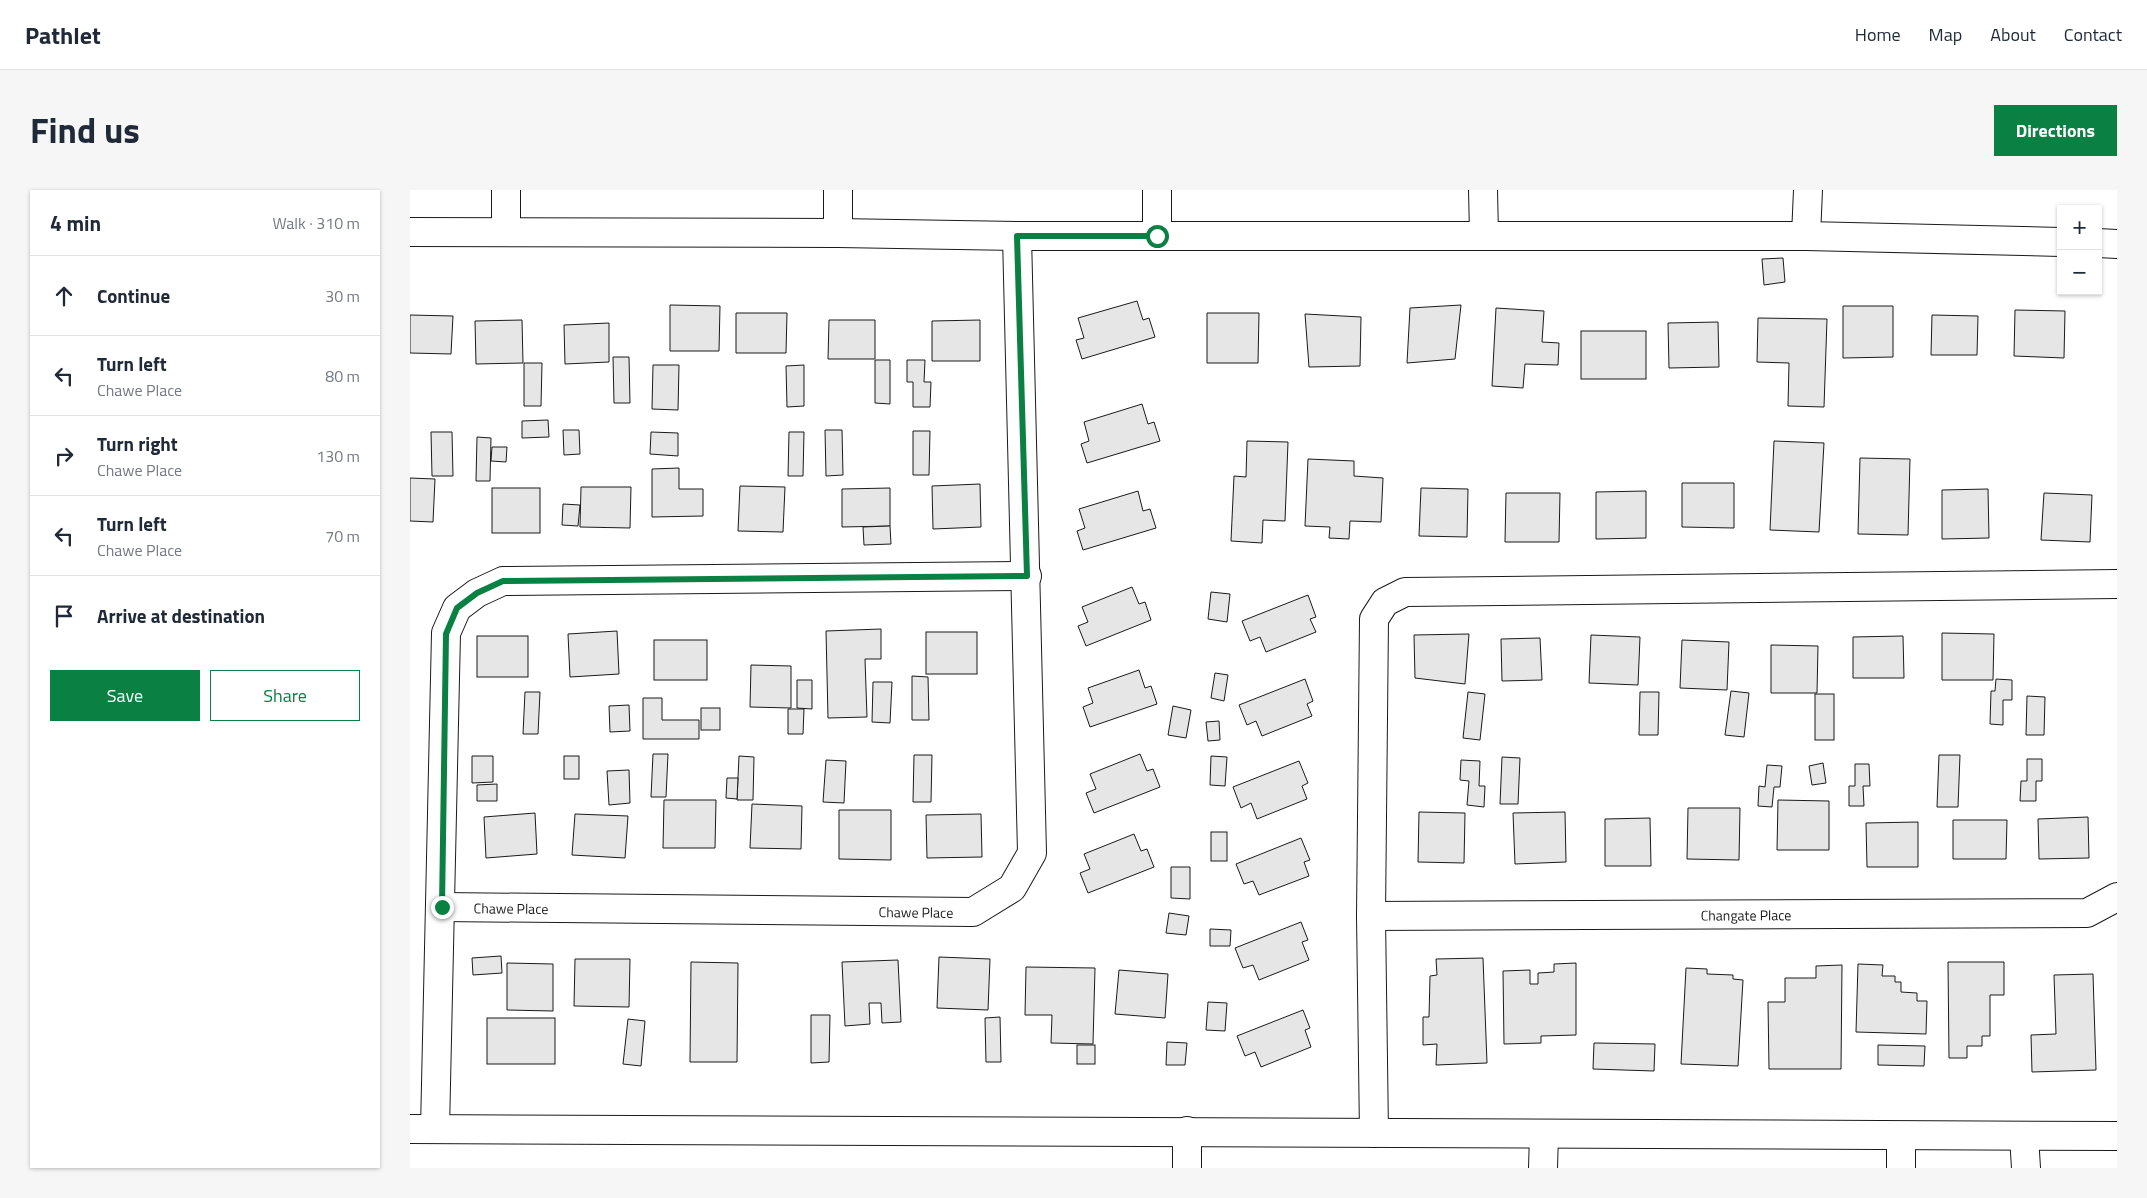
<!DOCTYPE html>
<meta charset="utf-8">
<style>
body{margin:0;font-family:"Titillium Web",sans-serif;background:#f6f6f7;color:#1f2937}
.controls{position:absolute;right:15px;top:15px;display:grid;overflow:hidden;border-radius:0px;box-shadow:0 1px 4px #0004}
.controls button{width:45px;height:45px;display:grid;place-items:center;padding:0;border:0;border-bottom:1px solid #e0e1e3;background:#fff;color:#1f2937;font:25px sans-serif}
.stop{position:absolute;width:15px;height:15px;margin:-11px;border:4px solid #0b8043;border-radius:50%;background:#fff}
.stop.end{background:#0b8043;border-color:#fff;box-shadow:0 1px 5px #0008}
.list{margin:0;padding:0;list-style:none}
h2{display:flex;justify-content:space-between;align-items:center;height:65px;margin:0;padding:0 20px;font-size:21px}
h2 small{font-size:16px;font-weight:400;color:#747a83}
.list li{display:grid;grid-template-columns:32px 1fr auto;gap:15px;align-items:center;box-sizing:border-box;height:80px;padding:0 20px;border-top:1px solid #e0e1e3}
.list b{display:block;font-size:19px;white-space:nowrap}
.list p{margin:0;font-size:16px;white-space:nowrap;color:#747a83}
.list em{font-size:16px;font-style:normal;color:#747a83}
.actions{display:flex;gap:10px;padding:15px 20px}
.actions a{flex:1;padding:11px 0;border:1px solid #0b8043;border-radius:0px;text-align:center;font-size:18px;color:#0b8043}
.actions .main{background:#0b8043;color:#fff}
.icon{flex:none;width:28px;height:28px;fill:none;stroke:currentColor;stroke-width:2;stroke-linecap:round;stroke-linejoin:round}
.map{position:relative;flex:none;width:1707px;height:978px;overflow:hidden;border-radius:0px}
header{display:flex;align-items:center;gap:30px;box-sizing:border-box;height:70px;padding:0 25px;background:#fff;border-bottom:1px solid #e0e1e3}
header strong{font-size:24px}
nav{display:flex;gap:28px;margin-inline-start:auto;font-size:18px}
.intro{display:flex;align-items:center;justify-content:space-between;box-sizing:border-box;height:120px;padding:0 30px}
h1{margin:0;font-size:35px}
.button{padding:12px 22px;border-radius:0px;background:#0b8043;color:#fff;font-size:18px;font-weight:700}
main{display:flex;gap:30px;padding:0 30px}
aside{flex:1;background:#fff;border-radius:0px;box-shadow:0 1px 4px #0004}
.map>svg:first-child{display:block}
</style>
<header>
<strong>Pathlet</strong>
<nav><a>Home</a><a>Map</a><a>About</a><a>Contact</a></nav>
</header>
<div class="intro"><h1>Find us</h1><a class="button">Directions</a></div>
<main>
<aside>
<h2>4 min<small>Walk · 310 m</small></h2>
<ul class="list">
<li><svg class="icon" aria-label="ahead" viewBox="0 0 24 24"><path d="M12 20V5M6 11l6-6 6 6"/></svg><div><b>Continue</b></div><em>30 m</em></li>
<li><svg class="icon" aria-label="left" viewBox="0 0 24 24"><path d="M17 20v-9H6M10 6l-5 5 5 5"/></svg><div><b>Turn left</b><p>Chawe Place</p></div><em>80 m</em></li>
<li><svg class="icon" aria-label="right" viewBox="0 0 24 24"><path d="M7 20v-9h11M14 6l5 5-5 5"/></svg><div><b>Turn right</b><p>Chawe Place</p></div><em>130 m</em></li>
<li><svg class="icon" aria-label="left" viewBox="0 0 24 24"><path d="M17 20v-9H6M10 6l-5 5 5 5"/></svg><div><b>Turn left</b><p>Chawe Place</p></div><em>70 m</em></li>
<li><svg class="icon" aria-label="arrive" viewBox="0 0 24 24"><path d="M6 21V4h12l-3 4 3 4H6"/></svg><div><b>Arrive at destination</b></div></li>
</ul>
<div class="actions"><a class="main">Save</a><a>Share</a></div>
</aside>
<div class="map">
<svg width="1707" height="978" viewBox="0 0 1707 978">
<rect width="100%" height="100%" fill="#fff"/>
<g fill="#e6e6e6" stroke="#1a1a1a">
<polygon points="1373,68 1375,92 1354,95 1352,69"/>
<polygon points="727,111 733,130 739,128 745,147 672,169 666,150 674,148 668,128"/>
<polygon points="260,115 310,116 309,161 260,161"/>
<polygon points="1051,115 1045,169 997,173 1000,118"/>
<polygon points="1433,116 1483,116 1483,167 1433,168"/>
<polygon points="1086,118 1134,121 1132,152 1149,153 1148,175 1115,174 1113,198 1082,196"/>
<polygon points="1605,120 1655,121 1654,168 1604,166"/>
<polygon points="326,123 377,123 376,163 326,163"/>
<polygon points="797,123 849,123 848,173 797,173"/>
<polygon points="895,124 951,127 950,176 899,177"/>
<polygon points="0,125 43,126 41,164 0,163"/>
<polygon points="1522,125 1568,126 1567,165 1521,165"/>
<polygon points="1348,128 1417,129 1414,217 1378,216 1379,173 1347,172"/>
<polygon points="112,130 113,173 66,174 65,131"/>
<polygon points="419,130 465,130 465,169 418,169"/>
<polygon points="570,130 570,171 522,171 522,131"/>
<polygon points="1308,132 1309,177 1259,178 1258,133"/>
<polygon points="199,133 199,172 155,174 154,135"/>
<rect x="1171" y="141" width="65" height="48"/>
<polygon points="203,167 219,167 220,213 204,213"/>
<polygon points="465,170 480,170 480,214 465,213"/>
<polygon points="497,170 515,170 514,192 521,192 520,217 503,217 503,192 497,192"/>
<polygon points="114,173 132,173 131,216 114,216"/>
<polygon points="243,175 269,175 268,220 242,219"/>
<polygon points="394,175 394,216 377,217 376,176"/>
<polygon points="732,214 738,234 744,232 750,251 677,273 671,254 679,251 674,232"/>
<polygon points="138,230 139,247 112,248 112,231"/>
<polygon points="153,240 169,240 170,264 154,265"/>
<polygon points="415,240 432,240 433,285 416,286"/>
<polygon points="503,241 520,241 519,285 503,285"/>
<polygon points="21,242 42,242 43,286 22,286"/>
<polygon points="241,242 268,243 268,266 240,264"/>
<polygon points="379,242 394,242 393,286 378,286"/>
<polygon points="67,247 81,248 80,291 66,291"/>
<polygon points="837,251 878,252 875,331 853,330 852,353 821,351 824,286 836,287"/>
<polygon points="1364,251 1414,253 1409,342 1360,340"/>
<polygon points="82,257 97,257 96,272 81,271"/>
<polygon points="1450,268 1500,269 1498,345 1448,344"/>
<polygon points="898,269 944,271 944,286 973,288 971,332 940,331 939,349 919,348 920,337 895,336"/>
<polygon points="269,278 269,299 293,299 293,326 242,327 242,279"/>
<polygon points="0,288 25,289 23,332 0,331"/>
<polygon points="1272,293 1324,293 1324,338 1272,337"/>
<polygon points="570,294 571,337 523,339 522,296"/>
<polygon points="330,296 375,297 373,342 328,341"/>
<polygon points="171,297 221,297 220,338 170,337"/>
<rect x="82" y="298" width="48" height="45"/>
<polygon points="480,298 480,336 432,337 432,299"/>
<polygon points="1011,298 1058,299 1057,347 1009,346"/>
<polygon points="1578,299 1579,348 1532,349 1532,300"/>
<polygon points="728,301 733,321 740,319 746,338 673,360 667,341 675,338 669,319"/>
<polygon points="1236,301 1236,348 1186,349 1186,302"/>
<polygon points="1096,303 1150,303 1149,352 1095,352"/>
<polygon points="1634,303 1682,305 1680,352 1631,350"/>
<polygon points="153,314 170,315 168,336 152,335"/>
<polygon points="480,336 481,354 454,355 453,337"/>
<polygon points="722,397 729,414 735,412 741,430 676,456 668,436 678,432 672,417"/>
<polygon points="801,402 820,404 817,432 798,429"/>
<polygon points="898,405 906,427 900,429 906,442 856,462 850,447 840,451 832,431"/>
<polygon points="471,439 471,469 455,469 457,527 418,528 416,441"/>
<polygon points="207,441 209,484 160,487 158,444"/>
<rect x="516" y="442" width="51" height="42"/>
<polygon points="1532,443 1584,444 1583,490 1532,490"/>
<polygon points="1059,444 1055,494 1005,488 1004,445"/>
<polygon points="1181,445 1230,447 1228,495 1179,493"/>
<rect x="67" y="446" width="51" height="41"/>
<polygon points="1493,446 1494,488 1443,488 1443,447"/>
<polygon points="1130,448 1132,490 1092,491 1091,449"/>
<rect x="244" y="450" width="53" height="40"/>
<polygon points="1272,450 1319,452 1317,500 1270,498"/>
<polygon points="1361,455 1408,456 1407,503 1361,503"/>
<polygon points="341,475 381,476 381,518 340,517"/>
<polygon points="729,480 735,498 741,496 747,514 680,537 673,517 683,513 678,498"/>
<polygon points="805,483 818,485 814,511 801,508"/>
<polygon points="502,486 518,487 519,530 502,530"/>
<polygon points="895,489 903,511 897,514 902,526 852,546 846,531 837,535 829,515"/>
<polygon points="1586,489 1602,490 1602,510 1593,510 1593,535 1580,534 1581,501 1585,501"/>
<polygon points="387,490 402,490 402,519 387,518"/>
<polygon points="463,492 482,492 480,533 462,532"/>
<polygon points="1321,501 1339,503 1334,547 1315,545"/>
<polygon points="115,502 130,502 128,544 113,544"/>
<polygon points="1058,502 1075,504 1070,550 1053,548"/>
<polygon points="1230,502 1249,502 1248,545 1229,545"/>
<rect x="1405" y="504" width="19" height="46"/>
<polygon points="1617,506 1635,507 1634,545 1616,545"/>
<polygon points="233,508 252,508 252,530 289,530 289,549 233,549"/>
<polygon points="219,515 220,541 200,542 199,516"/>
<polygon points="763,516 781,520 776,548 758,545"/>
<rect x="291" y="518" width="19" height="22"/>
<polygon points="378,519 394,519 393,544 378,544"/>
<polygon points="809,531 810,550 798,551 796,532"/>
<polygon points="243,564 258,564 256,607 241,607"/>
<polygon points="730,564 737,581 743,579 750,597 684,623 676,603 686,599 680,584"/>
<polygon points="504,565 522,565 521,612 503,612"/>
<polygon points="1529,565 1550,565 1548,617 1527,617"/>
<polygon points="62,566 83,566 83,592 62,593"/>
<rect x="154" y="566" width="15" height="23"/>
<polygon points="329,566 344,567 343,610 327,610"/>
<polygon points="801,566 817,567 815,596 800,595"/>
<polygon points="1092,567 1110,568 1108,614 1090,614"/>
<polygon points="1617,569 1632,569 1632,591 1626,591 1626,611 1610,611 1611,591 1617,591"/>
<polygon points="416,570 436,571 434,613 413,612"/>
<polygon points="1051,570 1070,571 1069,596 1075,596 1074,617 1057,615 1059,591 1050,590"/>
<polygon points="889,571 898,593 892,596 897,609 847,629 841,613 831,618 823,597"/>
<polygon points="1413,573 1416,593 1402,595 1399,576"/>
<polygon points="1445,574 1459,574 1460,596 1453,596 1454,616 1439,616 1439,596 1445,596"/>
<polygon points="1357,575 1372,576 1370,597 1364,597 1362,617 1348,616 1349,596 1355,597"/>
<polygon points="219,580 220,613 199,615 197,581"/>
<polygon points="317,588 328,588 327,609 316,608"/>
<polygon points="87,594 87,611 67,611 67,595"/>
<polygon points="254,610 306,610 305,658 253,658"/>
<polygon points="1368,610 1419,611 1419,660 1367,660"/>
<polygon points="342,614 392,616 391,659 340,658"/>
<polygon points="1278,618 1330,618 1329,670 1277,669"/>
<polygon points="429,620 481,620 481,670 429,669"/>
<polygon points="1009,622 1055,623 1054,673 1008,672"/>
<polygon points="1155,622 1156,672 1105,674 1103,623"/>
<polygon points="125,623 127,664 76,668 74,627"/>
<polygon points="165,624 218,626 215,668 162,665"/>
<polygon points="571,624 572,667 517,668 516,625"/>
<polygon points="1678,627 1679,668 1629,669 1628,629"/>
<polygon points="1240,628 1241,676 1195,676 1195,629"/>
<polygon points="1543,630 1597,630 1596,669 1543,669"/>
<polygon points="1508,632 1508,677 1457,677 1456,633"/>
<rect x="801" y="642" width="16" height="29"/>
<polygon points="724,644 731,661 737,659 744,677 678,703 670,683 680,679 674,664"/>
<polygon points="891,648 900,670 894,672 899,686 849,705 843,691 834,694 826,674"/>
<polygon points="761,677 780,677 780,709 761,708"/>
<polygon points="759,723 779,726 776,745 756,743"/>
<polygon points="891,732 898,750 892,752 899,770 849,790 843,775 833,778 825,758"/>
<polygon points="800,739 821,740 820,756 800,756"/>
<polygon points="91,766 92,783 63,785 62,768"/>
<polygon points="529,767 580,769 578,820 527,818"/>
<polygon points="1073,768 1077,873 1026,875 1027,854 1013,855 1013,827 1019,827 1020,786 1027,785 1026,769"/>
<polygon points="165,769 220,769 219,817 164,816"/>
<polygon points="488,770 491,832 472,833 471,813 459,813 460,834 435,836 432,772"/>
<polygon points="281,772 328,773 327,872 280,872"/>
<polygon points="1538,772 1594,772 1594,805 1580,805 1580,846 1572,846 1572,856 1557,856 1557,868 1539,868"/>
<polygon points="97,773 143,774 143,821 97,820"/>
<polygon points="1166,773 1166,845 1131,846 1131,853 1094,854 1093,781 1120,780 1120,794 1128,794 1128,783 1144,782 1144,774"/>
<polygon points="1448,774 1473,775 1472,786 1485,786 1485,792 1491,792 1491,802 1507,803 1507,811 1517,811 1516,844 1446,842"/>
<polygon points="1432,775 1431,879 1359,879 1358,812 1375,812 1375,788 1406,788 1406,776"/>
<polygon points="616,777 685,778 683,854 641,853 642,825 615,825"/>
<polygon points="1276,778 1297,779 1297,784 1323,785 1323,789 1333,790 1328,876 1271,874"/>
<polygon points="709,780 758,784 755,828 705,824"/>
<polygon points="1683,784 1686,880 1622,882 1621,845 1646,844 1644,785"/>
<polygon points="798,812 817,813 815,841 796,840"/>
<polygon points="893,820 900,838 895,840 901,857 851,877 845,862 835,866 827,846"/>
<polygon points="401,825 420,825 419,872 401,873"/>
<polygon points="590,827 591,872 576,872 575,828"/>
<rect x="77" y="828" width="68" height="46"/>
<polygon points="218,829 235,831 231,876 213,874"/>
<polygon points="757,852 777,853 775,875 756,875"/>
<polygon points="1184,853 1245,854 1244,881 1183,879"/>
<rect x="667" y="855" width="18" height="19"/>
<polygon points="1468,855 1515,856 1514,876 1468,875"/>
</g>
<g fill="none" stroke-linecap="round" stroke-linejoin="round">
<defs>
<g id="minor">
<polyline points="428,0 428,43"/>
<polyline points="1073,0 1074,44"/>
<polyline points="0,42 428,43 607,46 1396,46 1651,52"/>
<polyline points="96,42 96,0"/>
<polyline points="747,46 747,0"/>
<polyline points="1396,46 1398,0"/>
<polyline points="1688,53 1707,54"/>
<path id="s1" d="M32,717L563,722L602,698L622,663L607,46"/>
<path id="s2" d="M961,726L1677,723L1707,707"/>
<polyline points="0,939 1707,946"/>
<polyline points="25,939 36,443 47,418 67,403 93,391 617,386"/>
<polyline points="964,943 961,726 964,429 975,412 995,402 1707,394"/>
<polyline points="1491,946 1491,978"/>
<polyline points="1614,946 1616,978"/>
<polyline points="777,978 777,941"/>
<polyline points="1133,978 1134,945"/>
</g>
</defs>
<use href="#minor" stroke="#1a1a1a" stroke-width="30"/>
<use href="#minor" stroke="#fff" stroke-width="28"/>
</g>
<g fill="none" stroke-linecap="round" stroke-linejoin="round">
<polyline stroke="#0b8043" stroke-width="6" points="32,717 36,444 47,418 67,403 93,391 617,386 607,46 747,46"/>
</g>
<g text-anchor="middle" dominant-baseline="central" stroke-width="4" stroke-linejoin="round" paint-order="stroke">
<g font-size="14" fill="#1a1a1a" stroke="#fff">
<text stroke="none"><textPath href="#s1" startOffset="69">Chawe Place</textPath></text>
<text stroke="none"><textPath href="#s1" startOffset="474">Chawe Place</textPath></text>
<text stroke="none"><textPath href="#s2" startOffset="375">Changate Place</textPath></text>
</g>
</g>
</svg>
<div class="controls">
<button>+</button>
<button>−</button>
</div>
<div class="stop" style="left:747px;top:46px"></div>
<div class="stop end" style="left:32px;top:717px"></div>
</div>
</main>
